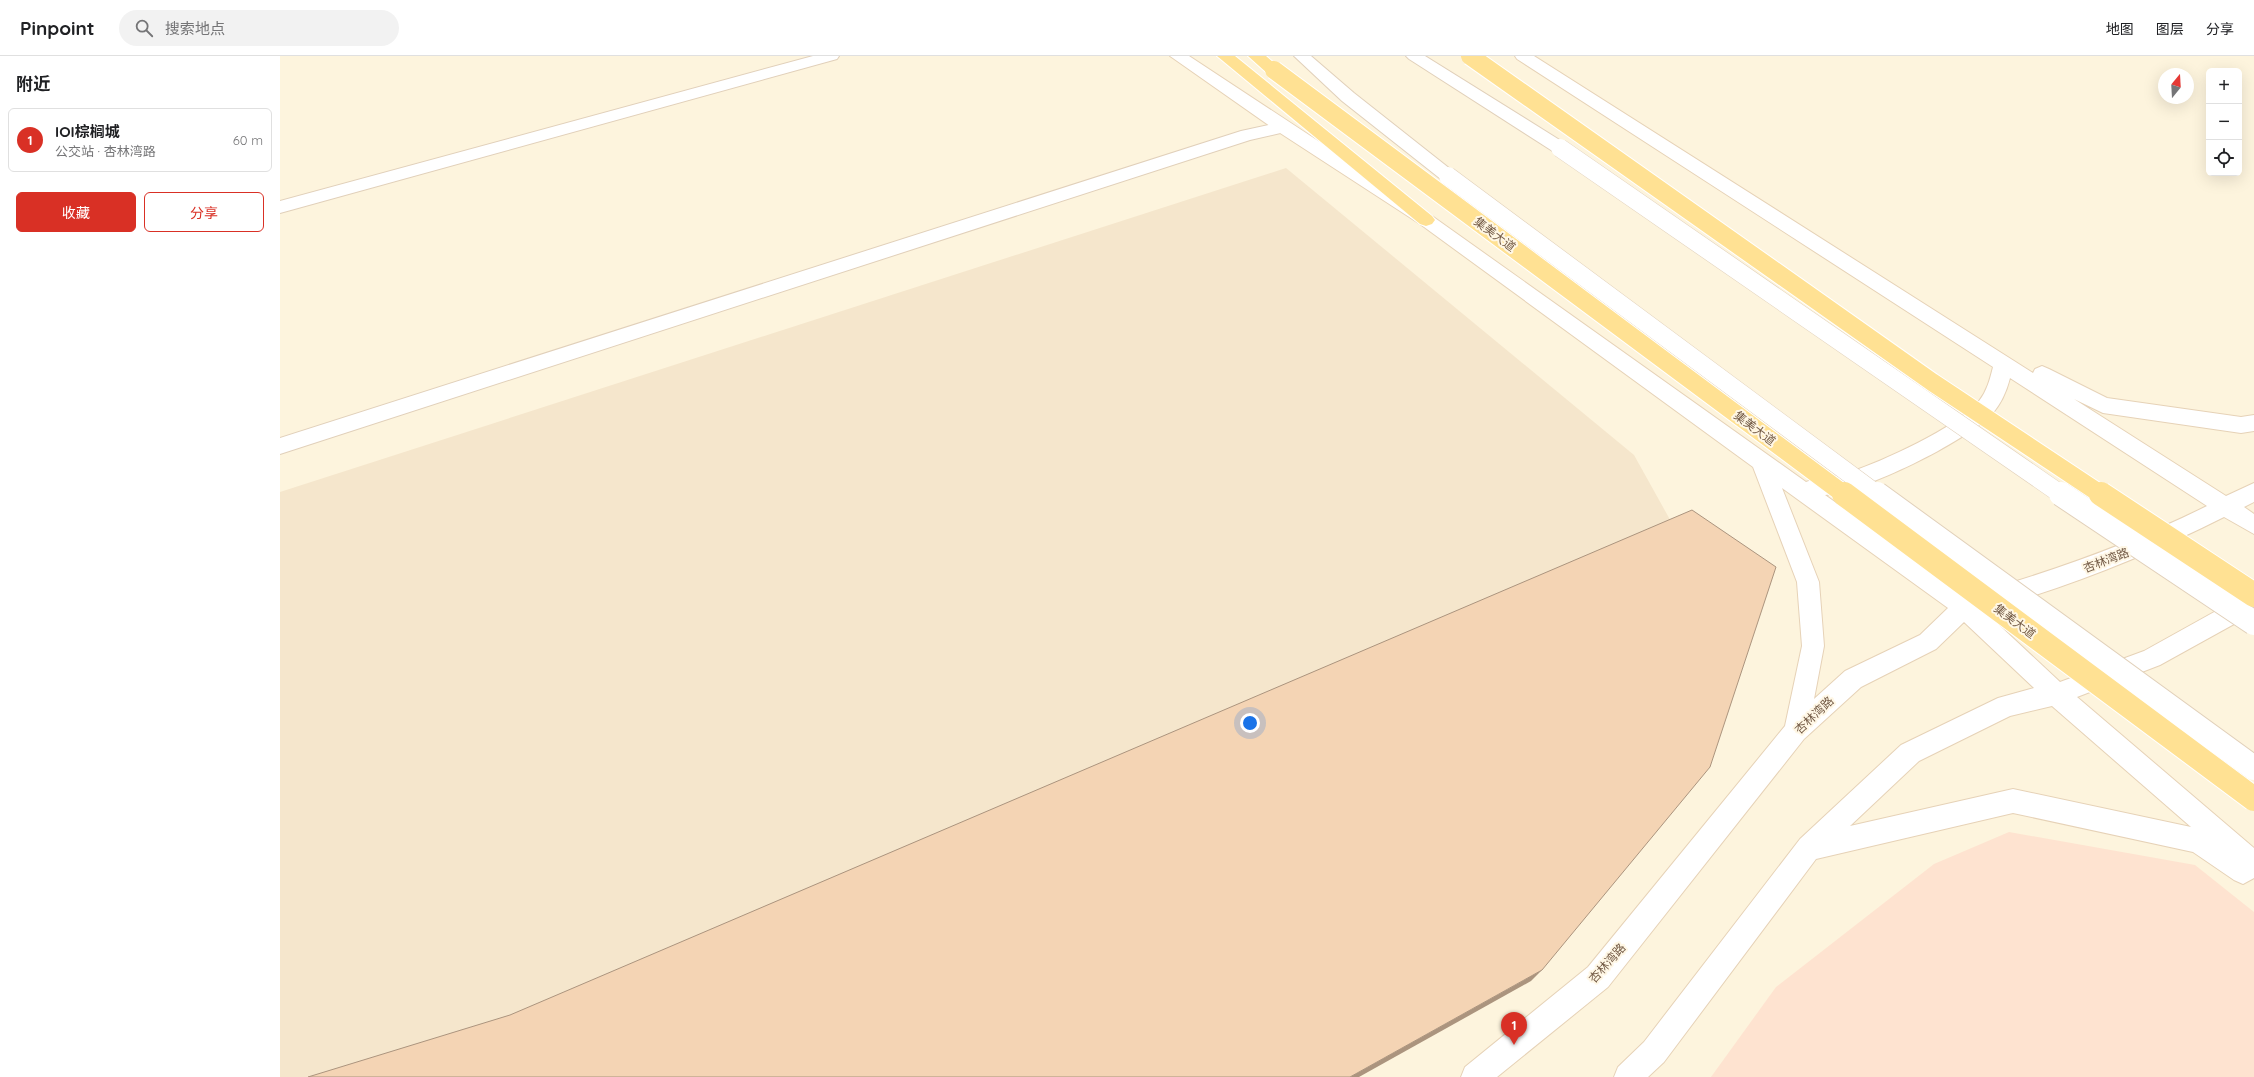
<!DOCTYPE html>
<html lang="zh">
<meta charset="utf-8">
<style>
body{margin:0;font-family:Quicksand,"Noto Sans SC",sans-serif;background:#f2f2f2;color:#202124}
.controls{position:absolute;right:12px;top:12px;display:grid;overflow:hidden;border-radius:6px;box-shadow:0 4px 16px #0002}
.controls button{width:36px;height:36px;display:grid;place-items:center;padding:0;border:0;border-bottom:1px solid #e0e0e0;background:#fff;color:#202124;font:20px sans-serif}
.compass{position:absolute;left:1878px;top:12px;width:36px;height:36px;border-radius:50%;background:#fff;box-shadow:0 4px 16px #0002;rotate:18deg}
.you{position:absolute;left:970px;top:667px;width:14px;height:14px;margin:-10px;border:3px solid #fff;border-radius:50%;background:#1a73e8;box-shadow:0 0 0 6px #1a73e833}
.badge{display:grid;place-items:center;width:26px;height:26px;border-radius:50%;background:#d93025;color:#fff;font-size:13px;font-weight:700}
.pin{position:absolute;translate:-50% -33px;filter:drop-shadow(0 1px 2px #0008)}
.pin::after{content:'';position:absolute;top:21px;width:14px;height:12px;background:inherit;clip-path:polygon(0 0,100% 0,50% 100%)}
.list{margin:0;padding:0;list-style:none}
h2{display:flex;justify-content:space-between;align-items:center;height:52px;margin:0;padding:0 16px;font-size:17px}
h2 small{font-size:13px;font-weight:400;color:#757577}
.list li{display:grid;grid-template-columns:26px 1fr auto;gap:12px;align-items:center;box-sizing:border-box;height:64px;margin:0 8px 8px;padding:0 8px;border:1px solid #e0e0e0;border-radius:6px}
.list b{display:block;font-size:15px;white-space:nowrap}
.list p{margin:0;font-size:13px;white-space:nowrap;color:#757577}
.list em{font-size:13px;font-style:normal;color:#757577}
.actions{display:flex;gap:8px;padding:12px 16px}
.actions a{flex:1;padding:9px 0;border:1px solid #d93025;border-radius:6px;text-align:center;font-size:14px;color:#d93025}
.actions .main{background:#d93025;color:#fff}
.icon{flex:none;width:22px;height:22px;fill:none;stroke:currentColor;stroke-width:2;stroke-linecap:round;stroke-linejoin:round}
.map{position:relative;flex:none;width:1974px;height:1021px;overflow:hidden}
header{display:flex;align-items:center;gap:24px;box-sizing:border-box;height:56px;padding:0 20px;background:#fff;border-bottom:1px solid #e0e0e0}
header strong{font-size:19px}
nav{display:flex;gap:22px;margin-inline-start:auto;font-size:14px}
.search{width:280px;height:36px;background:#f2f2f2;display:flex;align-items:center;gap:10px;box-sizing:border-box;padding:0 14px;border-radius:22px;color:#757577;font-size:15px}
main{display:flex}
aside{flex:1;background:#fff}
.map>svg:first-child{display:block}
</style>
<header>
<strong>Pinpoint</strong>
<div class="search"><svg class="icon" aria-label="search" viewBox="0 0 24 24"><circle cx="10" cy="10" r="6"/><path d="M15 15l6 6"/></svg>搜索地点</div>
<nav><a>地图</a><a>图层</a><a>分享</a></nav>
</header>
<main>
<aside>
<h2>附近<small></small></h2>
<ul class="list">
<li><span class="badge">1</span><div><b>IOI棕榈城</b><p>公交站 · 杏林湾路</p></div><em>60 m</em></li>
</ul>
<div class="actions"><a class="main">收藏</a><a>分享</a></div>
</aside>
<div class="map">
<svg width="1974" height="1021" viewBox="0 0 1974 1021">
<rect width="100%" height="100%" fill="#fdf4dd"/>
<polygon fill="#f5e6cc" points="1006,112 1354,399 1398,478 91,1021 0,1021 0,436"/>
<polygon fill="#fee3d0" points="1729,776 1915,809 1974,856 1974,1021 1431,1021 1496,931 1654,808"/>
<g fill="none" stroke-linecap="round" stroke-linejoin="round">
<defs>
<g id="service">
<polygon points="1014,0 1031,0 1074,37 1174,116 1176,120 1174,124 1168,126 1162,124 1062,45"/>
<polygon points="1126,0 1145,0 1286,88 1288,92 1286,96 1274,96 1129,3"/>
</g>
<g id="minor">
<polygon points="533,0 559,0 557,3 0,157 0,145"/>
<polygon points="1003,66 1009,67 1011,71 1009,75 970,84 0,398 0,382 961,75"/>
</g>
<path id="secondary" d="M890,0H909L1152,160L1526,426C1539,421 1554,421 1568,417C1603,405 1675,373 1699,345C1707,335 1710,323 1713,311L1237,3L1235,0H1254L1753,317L1755,313L1762,310L1769,313L1827,342L1961,361L1974,359V375L1961,377L1823,357L1794,343L1946,440L1974,427V446L1964,451L1974,458V478L1944,461C1867,500 1787,531 1704,555L1780,626L1864,595L1963,540L1974,538V557L1880,609L1797,641L1974,792V822L1963,828L1954,824L1913,796L1733,757L1536,803L1384,1006L1368,1021H1334L1338,1011L1364,986L1520,783L1621,689L1718,642L1754,632L1684,566L1656,593L1581,631L1524,683L1328,931L1217,1021H1181L1185,1011L1308,911L1505,670L1522,590L1517,526L1473,411L1140,168L997,75ZM1730,322L1927,450C1848,489 1771,516 1687,540L1545,439C1584,436 1685,386 1712,358C1721,348 1727,334 1730,322ZM1502,432L1668,552L1640,579L1565,615L1534,643L1544,590L1539,526ZM1772,650L1911,771L1733,733L1570,770L1639,705L1730,660Z"/>
<g id="primary">
<polygon points="937,0 955,0 1152,160 1155,164 1152,168 1146,170 1140,168"/>
<polygon points="968,0 986,0 1002,14 1000,18 988,18"/>
</g>
</defs>
<use href="#service" stroke="#e1d0ba" stroke-width="2"/>
<use href="#minor" stroke="#e1d0ba" stroke-width="2"/>
<use href="#secondary" stroke="#e6d2b7" stroke-width="2"/>
<use href="#primary" stroke="#fff" stroke-width="2"/>
<use href="#service" fill="#fff" fill-rule="evenodd"/>
<use href="#minor" fill="#fff" fill-rule="evenodd"/>
<use href="#secondary" fill="#fff" fill-rule="evenodd"/>
<use href="#primary" fill="#ffe193" fill-rule="evenodd"/>
<defs>
<g id="service-bridge-far1">
<polyline points="1280,92 1782,439"/>
<polyline points="1168,120 1598,439"/>
</g>
<g id="service-bridge">
<polyline points="1597,438 1974,712"/>
<polyline points="1781,438 1974,567"/>
</g>
<g id="primary-bridge-far1">
<polyline points="1190,0 1652,326 1822,439"/>
<polyline points="994,14 1565,439"/>
</g>
<g id="primary-bridge">
<polyline points="1564,438 1974,743"/>
<polyline points="1821,438 1974,539"/>
</g>
</defs>
<use href="#service-bridge-far1" stroke="#e1d0ba" stroke-width="19" stroke-linecap="butt"/>
<use href="#service-bridge" stroke="#e1d0ba" stroke-width="26" stroke-linecap="butt"/>
<use href="#primary-bridge-far1" stroke="#fff" stroke-width="20" stroke-linecap="butt"/>
<use href="#primary-bridge" stroke="#fff" stroke-width="26" stroke-linecap="butt"/>
<use href="#service-bridge-far1" stroke="#fff" stroke-width="18"/>
<use href="#service-bridge" stroke="#fff" stroke-width="24"/>
<use href="#primary-bridge-far1" stroke="#ffe193" stroke-width="18"/>
<use href="#primary-bridge" stroke="#ffe193" stroke-width="24"/>
</g>
<polygon fill="#ab947e" points="1262,914 1251,925 1079,1021 1070,1021"/>
<polygon fill="#f4d4b4" stroke="#ab947e" points="1412,454 1496,511 1430,711 1262,914 1070,1021 28,1021 230,959"/>
<g text-anchor="middle" dominant-baseline="central" stroke-width="4" stroke-linejoin="round" paint-order="stroke">
<g font-size="12" fill="#735a45" stroke="#fff7e5">
<text transform="translate(1215 178) rotate(37)">集美大道</text>
<text transform="translate(1475 372) rotate(37)">集美大道</text>
<text transform="translate(1826 504) rotate(-21)">杏林湾路</text>
<text transform="translate(1735 565) rotate(37)">集美大道</text>
<text transform="translate(1534 659) rotate(-43)">杏林湾路</text>
<text transform="translate(1327 907) rotate(-48)">杏林湾路</text>
</g>
</g>
</svg>
<div class="controls">
<button>+</button>
<button>−</button>
<button><svg class="icon" aria-label="locate" viewBox="0 0 24 24"><circle cx="12" cy="12" r="6"/><path d="M12 2v4M12 18v4M2 12h4M18 12h4"/></svg></button>
</div>
<svg class="compass" viewBox="-18 -18 36 36"><path d="M0-13l5 13h-10z" fill="#e53935"/><path d="M0 13l5-13h-10z" fill="#757577"/></svg>
<div class="you"></div>
<div class="pin badge" style="left:1234px;top:989px">1</div>
</div>
</main>
